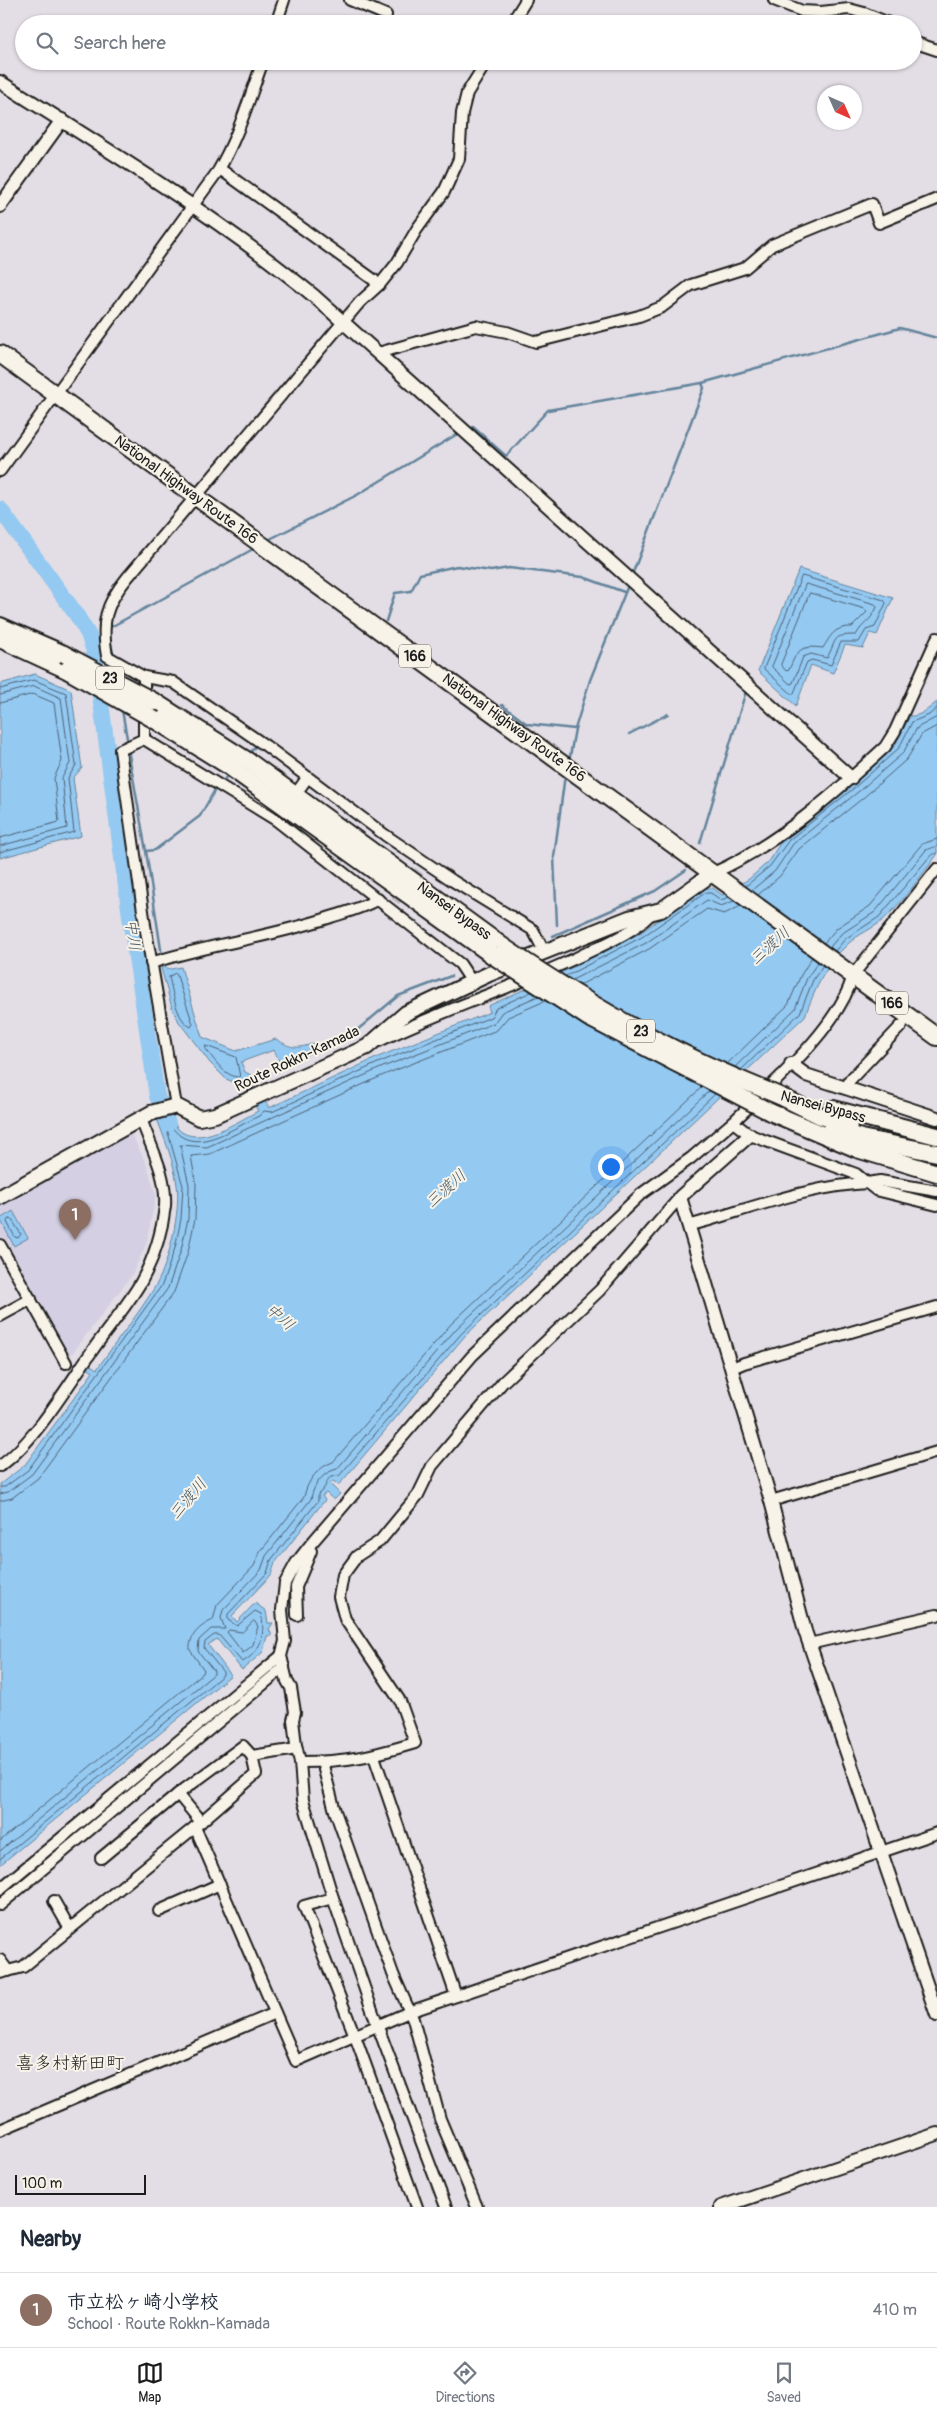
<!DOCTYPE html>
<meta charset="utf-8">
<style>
body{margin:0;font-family:Pangolin,"Klee One",sans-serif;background:#f6f6f7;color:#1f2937}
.compass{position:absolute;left:817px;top:85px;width:45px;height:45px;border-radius:50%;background:#fff;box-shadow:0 1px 4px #0004;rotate:135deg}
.scale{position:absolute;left:15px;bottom:12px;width:131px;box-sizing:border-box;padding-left:5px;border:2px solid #1c1c1c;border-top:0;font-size:14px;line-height:18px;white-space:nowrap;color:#1c1c1c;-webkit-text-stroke:4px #f7f3e8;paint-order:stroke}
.you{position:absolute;left:610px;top:1166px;width:18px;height:18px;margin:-12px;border:4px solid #fff;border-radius:50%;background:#1a73e8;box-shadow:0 0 0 8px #1a73e833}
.badge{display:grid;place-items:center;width:32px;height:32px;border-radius:50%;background:#1c1c1c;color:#fff;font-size:16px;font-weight:700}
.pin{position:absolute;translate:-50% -41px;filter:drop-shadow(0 1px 2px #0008)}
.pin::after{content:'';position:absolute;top:26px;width:18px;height:15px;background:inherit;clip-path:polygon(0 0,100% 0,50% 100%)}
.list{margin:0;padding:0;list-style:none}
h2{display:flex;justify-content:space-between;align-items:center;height:65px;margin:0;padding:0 20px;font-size:21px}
h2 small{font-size:16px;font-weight:400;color:#747a83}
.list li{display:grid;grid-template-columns:32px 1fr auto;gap:15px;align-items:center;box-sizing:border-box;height:75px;padding:0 20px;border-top:1px solid #e0e1e3}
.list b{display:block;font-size:19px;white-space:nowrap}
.list p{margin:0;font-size:16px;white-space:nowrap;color:#747a83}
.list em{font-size:16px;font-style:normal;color:#747a83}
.icon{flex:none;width:28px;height:28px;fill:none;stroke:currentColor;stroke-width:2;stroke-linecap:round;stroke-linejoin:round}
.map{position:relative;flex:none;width:937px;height:2207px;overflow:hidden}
.search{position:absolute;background:#fff;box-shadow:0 1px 4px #0004;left:15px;right:15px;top:15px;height:55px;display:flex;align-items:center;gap:12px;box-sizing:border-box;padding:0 18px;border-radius:28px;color:#747a83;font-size:19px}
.sheet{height:140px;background:#fff}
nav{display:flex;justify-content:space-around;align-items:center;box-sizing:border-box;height:70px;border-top:1px solid #e0e1e3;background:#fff;font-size:14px;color:#747a83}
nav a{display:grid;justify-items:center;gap:2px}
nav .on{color:#1c1c1c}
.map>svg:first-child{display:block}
</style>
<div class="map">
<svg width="937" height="2207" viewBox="0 0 937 2207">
<rect width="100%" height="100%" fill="#e3dee5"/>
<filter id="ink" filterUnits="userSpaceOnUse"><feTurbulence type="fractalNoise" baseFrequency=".02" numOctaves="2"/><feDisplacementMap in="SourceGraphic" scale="10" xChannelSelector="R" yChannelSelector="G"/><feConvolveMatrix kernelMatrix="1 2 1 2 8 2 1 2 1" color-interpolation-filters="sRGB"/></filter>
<g filter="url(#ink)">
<polygon fill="#d5cfe3" points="129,1129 147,1165 156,1195 146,1245 132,1275 68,1359 0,1235 0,1203"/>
<g fill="#94c9f2" stroke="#64849c">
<polygon points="799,569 893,598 877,635 870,633 863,648 845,645 833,673 811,665 796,706 758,671"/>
<polygon points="35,674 71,690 82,768 73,778 81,836 0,858 0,684"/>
<path d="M937,702V855C921,876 902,903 883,920C873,929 858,934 848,944C826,964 815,989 805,1016L464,1337L339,1485L333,1481L330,1484L340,1494L334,1500L326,1493L322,1496L325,1500L275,1563L271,1575L232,1616L237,1622L255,1603L266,1611L268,1623H273L269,1629L272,1636H267L263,1652L242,1670L217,1639L208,1645L231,1675L0,1865V1484L24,1466L93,1372L87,1368L89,1364L97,1369C116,1341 139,1314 156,1285C169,1263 181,1209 177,1185C174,1162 165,1140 157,1119L172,1115C174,1119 175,1125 178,1129C198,1149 238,1121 258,1111L254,1104L265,1100L269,1108L378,1057L490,1012L488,1006L573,967L640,933L703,888H713L722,895L749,879L767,863L785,836L851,784L895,745L910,716C920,717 929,708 937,702Z"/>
<path d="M163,967L171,969L181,967L202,1037L236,1051L276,1039C292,1049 297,1049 315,1043L317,1050L281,1065L274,1050L241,1062L245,1072L251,1075L249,1081L241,1085L226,1079L210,1063L179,1022L172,1008L161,968Z"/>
<polygon points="13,1211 28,1238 14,1246 0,1219"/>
</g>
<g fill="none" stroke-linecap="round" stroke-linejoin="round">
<g stroke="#4c6172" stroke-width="1">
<polygon points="802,576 884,600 886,603 875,627 866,630 859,642 841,642 831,665 812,660 807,662 793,695 764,669"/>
<path d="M806,584L875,604L877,607C870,623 864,621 856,635C831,635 838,638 827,658L811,654L803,657L793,683L790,684L772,667Z"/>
<path d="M810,593L865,609L867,612L852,627C834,627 831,635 823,648C800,645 797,650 789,670L786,671L781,665Z"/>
<polyline points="0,689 34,680 66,693 76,765 68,778 74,832 0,852"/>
<polyline points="0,695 34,686 61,698 70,763 62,778 67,828 0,846"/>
<polyline points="0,703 33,694 54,703 62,761 54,778 59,822 0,838"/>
<polyline points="746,886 770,866 789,840 854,788 899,748 912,722 929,715 937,708"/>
<polyline points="752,890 775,871 793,844 858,792 903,753 917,728 937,717"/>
<polyline points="758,895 780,876 799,849 863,798 907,759 922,734 937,726"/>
<polyline points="824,943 837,928 870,906 922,844 937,839"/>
<polyline points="830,947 841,934 875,912 926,850 937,846"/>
<polyline points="835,951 845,939 879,917 931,855 937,853"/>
<path d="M176,973L193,1024L191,1027C176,1020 173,992 169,977Z"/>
<polyline points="566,976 642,937 705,893 711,893 721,900 729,897"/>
<polyline points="572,980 646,943 707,900 721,906 734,901"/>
<polyline points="580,985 649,949 707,909 724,914 741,906"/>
<path d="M206,1046L236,1057L240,1077C226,1078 214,1060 206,1049Z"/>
<polyline points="727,1064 788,1005 801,975 812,957"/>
<polyline points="735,1067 795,1009 807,978 818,962"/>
<polyline points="741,1070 800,1013 813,980 823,965"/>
<polygon points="9,1219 12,1220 21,1234 18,1238 15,1237 7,1222"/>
<path d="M0,1487H5L28,1470L162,1285L175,1248L181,1219L183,1186L165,1122H169C189,1161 231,1129 259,1116L264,1111L272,1112L380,1062L491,1017L496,1008L531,992"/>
<polyline points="0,1494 8,1492 32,1474 168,1288 181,1250 188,1219 189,1185 180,1145 207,1147 383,1067 494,1023 502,1012 538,996"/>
<polyline points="0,1501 12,1498 38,1478 174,1292 188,1252 195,1219 196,1184 191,1156 210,1154 386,1074 497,1030 508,1017 545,1001"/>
<polygon points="254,1621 258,1626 253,1645 243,1653 227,1632 229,1630 242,1632"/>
<path d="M0,1841L203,1673L204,1670L190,1650C189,1635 200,1626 213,1620L217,1605L254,1566L260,1552L304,1497C307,1481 318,1467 333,1462L451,1324L702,1087"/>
<path d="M0,1851L214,1674V1671L198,1651L199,1640L211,1629H225L221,1618L223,1610L261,1570L266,1556L311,1499C313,1485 323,1472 337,1469L456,1329L709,1091"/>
<path d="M0,1859L223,1675V1672L204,1648L205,1642L214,1635H219L242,1662C261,1653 266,1633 261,1614L255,1611L237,1626L228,1620V1614L267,1573L271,1560L318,1501V1494C320,1492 323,1491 324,1488C330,1479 325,1477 339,1476L461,1334L715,1094"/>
</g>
<g stroke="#64849c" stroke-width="2.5">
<polyline points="469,429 473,427 506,456 548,410 702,383 900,328 937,338"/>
<polyline points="266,541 357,495 459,433"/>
<polyline points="632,575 704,388 702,383"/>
<polyline points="386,621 395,593 411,591 420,574 457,566 491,571 509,568 583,577 624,592"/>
<polyline points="109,628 255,548"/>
<polyline points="109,636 114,657"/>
<polyline points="502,705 527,724 575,729"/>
<polyline points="122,710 128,744"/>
<polyline points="629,734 668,714"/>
<polyline points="128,749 146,851"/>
<polyline points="248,755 255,747"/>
<polyline points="569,762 575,729 590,680 629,583"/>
<polyline points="220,784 230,773"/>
<polyline points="700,843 746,691"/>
<polyline points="557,925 554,857 565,775"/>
<polyline points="553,936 655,891 686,870"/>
<polyline points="162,956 146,851 155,850 200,816 216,788"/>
<polyline points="314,1047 356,1031 398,996 451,976"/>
<polyline points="247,1080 255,1092"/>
</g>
<polyline stroke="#94c9f2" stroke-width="16" points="0,509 76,614 88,634 94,651 131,924 157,1096 168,1123"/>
<polyline stroke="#bbb7bd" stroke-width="10" stroke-dasharray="10 5" stroke-linecap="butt" points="395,901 419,871"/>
<defs>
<g id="minor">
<polyline points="350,0 386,15"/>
<polyline points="774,0 802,11 821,12 849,9 864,13 891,24"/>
<polyline points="276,24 284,0"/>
<polyline points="511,24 526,0"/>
<polyline points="913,42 937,50"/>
<polyline points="220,169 374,280 377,286"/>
<polyline points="378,353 476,326 507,332 536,342 639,316 662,307 691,285 745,268 772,245 872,204 879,223 937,199"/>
<path d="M0,471L218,171C238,137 249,99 263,61"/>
<polyline points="144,677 173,682 266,746 385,835 453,881 533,930 545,953"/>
<polyline points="144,739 276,820 460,964 472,982"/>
<polyline points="295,795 307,778"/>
<path d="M937,869L853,975C840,1027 771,1085 733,1122L750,1135L856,1174L867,1183L880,1181L937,1191"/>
<path d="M713,873C777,845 834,794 885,747L895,731L937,638"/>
<path d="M151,963C210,944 272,937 331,917C347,912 363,908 378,899"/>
<path d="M379,1041C443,1010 511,988 576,958C602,945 630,935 651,914"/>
<polyline points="846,1089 850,1080 902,1025"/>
<path d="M176,1106L145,925L120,750L144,739V677L107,656C101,622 105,605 127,578L360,302L381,283L397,263L417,229L444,192L459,159L462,113L467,93L487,61"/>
<path d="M688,1226C747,1210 807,1186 867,1183L876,1190L937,1205"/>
<polyline points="0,1245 66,1363"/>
<polyline points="0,1316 31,1299"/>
<polyline points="732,1368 744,1363 937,1307"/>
<path d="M0,1466C33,1444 68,1385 92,1351C108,1328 127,1306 141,1282C153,1260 162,1232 165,1206C167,1175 151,1147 141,1119"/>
<polyline points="771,1501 937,1452"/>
<polyline points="297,1615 296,1587 311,1551"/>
<polyline points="809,1644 937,1615"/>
<polyline points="374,1756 456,1996"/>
<path d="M300,1762C346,1762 372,1756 415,1743L400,1701L345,1619L339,1597L343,1575L357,1556L380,1541L418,1495L432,1466L503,1382L600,1290L680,1197"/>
<polyline points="322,1762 335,1811 393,1974 413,2019 440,2119 477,2207"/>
<polyline points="178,1794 243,1746 252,1756"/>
<polyline points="195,1827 296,2061 409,2012 937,1833"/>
<polyline points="101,1858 178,1794 201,1822"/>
<polyline points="0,1889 281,1656"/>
<polyline points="333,1898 304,1906 355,2036 417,2207"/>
<polyline points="54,1901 70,1929"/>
<polyline points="0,1905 284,1667"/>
<polyline points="159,1911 220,1884"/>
<polyline points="0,1960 8,1971"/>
<polyline points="0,1973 23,1967 195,1827 256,1774 252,1756 297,1749"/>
<polyline points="0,2130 275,2013"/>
<polyline points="446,2207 378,2027 333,1898 303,1800 300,1762 296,1745 293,1720 295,1712 291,1688 287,1681 281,1656 285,1641 282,1610 285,1583 296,1563 310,1545 472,1356 641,1194 691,1158 733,1122"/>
</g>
<g id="tertiary">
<path d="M0,82C107,149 216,216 314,296L851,778"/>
<polyline points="0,206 62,120"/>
<polyline points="791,1064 806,1075 937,1118"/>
<polyline points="750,1135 680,1197 771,1501 805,1631 937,2015"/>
<polyline points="721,2207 937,2134"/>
</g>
<polyline id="secondary" points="0,1197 151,1113 176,1106 199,1118 215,1115 367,1047 406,1013 489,974 629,918 661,910 713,873"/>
<g id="trunk">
<polyline points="0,354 937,1037"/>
<polyline points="0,626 64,654"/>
<polyline points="0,639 67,670"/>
<polyline points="155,702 251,763 505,948"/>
<polyline points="155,720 227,765 492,955"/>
<polyline points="784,1098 821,1116 849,1125"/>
<polyline points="833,1109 937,1136"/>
<polyline points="770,1112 857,1149 937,1173"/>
<polyline points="832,1129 861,1138 937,1153"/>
</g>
</defs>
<use href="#minor" stroke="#1c1c1c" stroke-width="14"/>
<use href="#tertiary" stroke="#1c1c1c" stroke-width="16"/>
<use href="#secondary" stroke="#1c1c1c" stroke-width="18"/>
<use href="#trunk" stroke="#1c1c1c" stroke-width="20"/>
<use href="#minor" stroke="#f7f3e8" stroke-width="10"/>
<use href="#tertiary" stroke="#f7f3e8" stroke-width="12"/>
<use href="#secondary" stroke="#f7f3e8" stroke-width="14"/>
<use href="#trunk" stroke="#f7f3e8" stroke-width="16"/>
<defs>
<g id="trunk-bridge">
<polyline points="64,654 155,702"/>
<polyline points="67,670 155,720"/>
<path d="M505,948C566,989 628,1027 693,1058C723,1073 754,1085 784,1098"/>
<polyline points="492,955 589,1018 770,1112"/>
</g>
</defs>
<use href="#trunk-bridge" stroke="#1c1c1c" stroke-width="20" stroke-linecap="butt"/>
<use href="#trunk-bridge" stroke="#f7f3e8" stroke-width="16"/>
</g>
</g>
<g text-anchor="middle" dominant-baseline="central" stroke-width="4" stroke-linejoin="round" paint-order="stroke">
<g fill="#f7f3e8" stroke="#5e5c59" stroke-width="1">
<rect x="399" y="644.5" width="32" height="23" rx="4"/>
<rect x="96" y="666.5" width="28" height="23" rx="4"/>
<rect x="876" y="991.5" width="32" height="23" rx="4"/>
<rect x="627" y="1019.5" width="28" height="23" rx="4"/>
</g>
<g font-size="14" font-weight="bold" fill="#1c1c1c">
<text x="415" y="656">166</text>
<text x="110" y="678">23</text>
<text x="892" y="1003">166</text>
<text x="641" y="1031">23</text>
</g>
<g font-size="15" fill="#1c1c1c" stroke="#f7f3e8">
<text transform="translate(186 490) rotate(36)">National Highway Route 166</text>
<text transform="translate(514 728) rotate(36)">National Highway Route 166</text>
<text transform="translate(454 911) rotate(36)">Nansei Bypass</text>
<text transform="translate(297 1059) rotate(-25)">Route Rokkn-Kamada</text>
<text transform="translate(823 1107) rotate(15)">Nansei Bypass</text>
</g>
<g font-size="16" font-style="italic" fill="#465967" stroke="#f7f3e8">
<text transform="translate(133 935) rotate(82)">中川</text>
<text transform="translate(770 946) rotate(-42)">三渡川</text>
<text transform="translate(446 1189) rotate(-42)">三渡川</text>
<text transform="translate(280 1317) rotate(41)">中川</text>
<text transform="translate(188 1499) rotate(-50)">三渡川</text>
</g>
<g font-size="18" fill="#1c1c1c" stroke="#f7f3e8">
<text x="70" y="2063">喜多村新田町</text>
</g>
</g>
</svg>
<svg class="compass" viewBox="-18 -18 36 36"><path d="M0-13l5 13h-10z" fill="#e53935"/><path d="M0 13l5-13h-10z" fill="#747a83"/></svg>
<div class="scale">100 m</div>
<div class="you"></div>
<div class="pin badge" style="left:75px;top:1240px;background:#8d6e63">1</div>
<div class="search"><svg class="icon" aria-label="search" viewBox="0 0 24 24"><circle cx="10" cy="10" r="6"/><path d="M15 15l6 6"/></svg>Search here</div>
</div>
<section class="sheet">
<h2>Nearby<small></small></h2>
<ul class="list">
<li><span class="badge" style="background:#8d6e63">1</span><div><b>市立松ヶ崎小学校</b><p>School · Route Rokkn-Kamada</p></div><em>410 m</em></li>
</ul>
</section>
<nav>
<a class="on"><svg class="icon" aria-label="map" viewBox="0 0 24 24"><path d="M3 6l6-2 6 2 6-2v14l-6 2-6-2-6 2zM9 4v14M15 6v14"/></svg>Map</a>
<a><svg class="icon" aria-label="directions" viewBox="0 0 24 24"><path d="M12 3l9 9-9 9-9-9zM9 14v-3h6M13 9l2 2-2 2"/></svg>Directions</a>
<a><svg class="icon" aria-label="saved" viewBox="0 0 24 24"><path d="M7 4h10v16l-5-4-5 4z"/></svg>Saved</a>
</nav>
